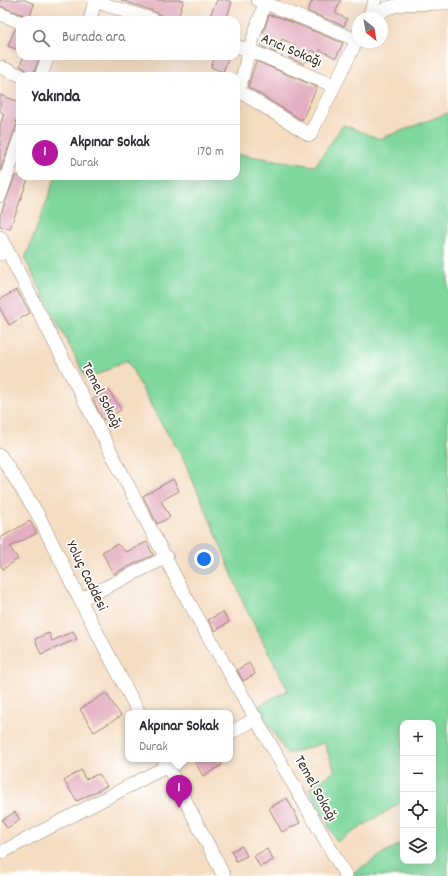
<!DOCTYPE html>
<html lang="tr">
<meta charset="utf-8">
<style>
body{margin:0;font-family:Dekko,sans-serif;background:#f2f2f3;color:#2b2b33}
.controls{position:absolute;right:12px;bottom:12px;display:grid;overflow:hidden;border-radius:8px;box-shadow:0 4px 16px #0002}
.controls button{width:36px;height:36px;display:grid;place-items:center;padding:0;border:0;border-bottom:1px solid #e1e1e2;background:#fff;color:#2b2b33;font:20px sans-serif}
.compass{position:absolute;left:352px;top:12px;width:36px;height:36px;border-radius:50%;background:#fff;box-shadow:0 4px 16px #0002;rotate:149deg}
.you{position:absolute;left:204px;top:559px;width:14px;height:14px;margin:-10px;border:3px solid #fff;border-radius:50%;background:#1a73e8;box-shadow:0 0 0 6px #1a73e833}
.badge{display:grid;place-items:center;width:26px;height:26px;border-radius:50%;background:#b5179e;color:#fff;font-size:13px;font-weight:700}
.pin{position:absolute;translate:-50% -33px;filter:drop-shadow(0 1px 2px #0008)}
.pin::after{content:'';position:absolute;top:21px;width:14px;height:12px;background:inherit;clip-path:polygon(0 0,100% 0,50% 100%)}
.popup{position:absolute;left:125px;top:710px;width:108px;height:52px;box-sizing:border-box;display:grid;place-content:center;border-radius:8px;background:#fff;filter:drop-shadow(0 1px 3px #0005);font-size:13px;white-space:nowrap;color:#7c7c81}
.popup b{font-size:15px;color:#2b2b33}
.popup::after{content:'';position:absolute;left:50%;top:100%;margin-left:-8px;border:8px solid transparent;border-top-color:#fff}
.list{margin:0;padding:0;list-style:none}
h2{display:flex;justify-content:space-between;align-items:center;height:52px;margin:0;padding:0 16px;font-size:17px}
h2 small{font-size:13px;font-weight:400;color:#7c7c81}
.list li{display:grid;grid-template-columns:26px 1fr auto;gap:12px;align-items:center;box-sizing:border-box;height:56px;padding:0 16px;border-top:1px solid #e1e1e2}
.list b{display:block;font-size:15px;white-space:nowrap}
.list p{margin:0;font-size:13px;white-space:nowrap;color:#7c7c81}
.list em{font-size:13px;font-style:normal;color:#7c7c81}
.icon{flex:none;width:22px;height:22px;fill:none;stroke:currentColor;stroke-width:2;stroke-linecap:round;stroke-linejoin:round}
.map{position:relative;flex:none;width:448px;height:876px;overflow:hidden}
.search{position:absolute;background:#fff;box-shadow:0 4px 16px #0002;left:16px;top:16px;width:224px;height:44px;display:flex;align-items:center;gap:10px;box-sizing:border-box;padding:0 14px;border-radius:12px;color:#7c7c81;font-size:15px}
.panel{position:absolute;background:#fff;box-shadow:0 4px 16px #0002;left:16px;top:72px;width:224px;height:108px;border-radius:12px}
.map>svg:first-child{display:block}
</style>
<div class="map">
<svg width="448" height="876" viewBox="0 0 448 876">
<rect width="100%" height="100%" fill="#fff"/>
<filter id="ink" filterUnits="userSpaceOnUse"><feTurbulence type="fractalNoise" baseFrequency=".025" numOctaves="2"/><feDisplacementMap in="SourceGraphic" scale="8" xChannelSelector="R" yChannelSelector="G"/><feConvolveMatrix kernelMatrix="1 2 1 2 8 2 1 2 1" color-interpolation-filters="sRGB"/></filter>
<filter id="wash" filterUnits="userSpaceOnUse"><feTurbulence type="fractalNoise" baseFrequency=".012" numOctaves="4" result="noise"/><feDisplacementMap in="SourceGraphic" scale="16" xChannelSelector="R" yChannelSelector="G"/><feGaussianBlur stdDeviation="0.9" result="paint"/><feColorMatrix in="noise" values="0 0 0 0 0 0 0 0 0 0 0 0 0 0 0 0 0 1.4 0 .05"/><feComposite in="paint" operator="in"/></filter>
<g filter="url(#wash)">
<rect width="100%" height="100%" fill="#f5ddc2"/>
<polygon fill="#7ed79c" stroke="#5c805d" points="448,113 448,876 353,876 351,874 403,842 403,861 433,861 433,723 403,723 403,801 337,842 309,788 335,771 324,743 287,754 257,707 288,690 245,607 214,529 182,456 159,420 127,360 87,380 25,259 56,176 236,176 236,154 315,166 343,125 380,139"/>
<g id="blocks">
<g fill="#e3aec1">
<polygon points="0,0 25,0 34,4 29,20 23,15 0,6"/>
<polygon points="121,0 184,0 177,20 169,20 162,17 162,16 156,12"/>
<polygon points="217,0 226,0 232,2 226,20 208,20"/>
<polygon points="313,0 341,0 335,13 347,19 344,26 307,11"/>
<polygon points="269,15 279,17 343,43 336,58 320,50 318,54 311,50 304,64 289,58 295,45 282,39 276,53 261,46 267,34 263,33"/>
<polygon points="15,29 20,30 20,51 8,46"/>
<polygon points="24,56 40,56 33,76 30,75 25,69 20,66"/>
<polygon points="215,56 229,56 223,72 211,67"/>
<polygon points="256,61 317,87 302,120 248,87"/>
<polygon points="0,95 20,102 20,111 16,122 18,122 0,171 0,125 4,114 0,111"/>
<polygon points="15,176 29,176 10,229 0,226 0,216"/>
<polygon points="17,290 30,313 9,325 0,309 0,299"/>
<polygon points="109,390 121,410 103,420 93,399"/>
<polygon points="173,479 179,491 161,501 170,517 157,524 143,496"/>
<polygon points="30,521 37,533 10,547 18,559 3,569 0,564 0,538"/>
<polygon points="147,542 153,555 113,574 102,552 117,544 126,552"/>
<polygon points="223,612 229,622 215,631 208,620"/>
<polygon points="73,631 77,639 41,654 35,639 49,633 52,641"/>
<polygon points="249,663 255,674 243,681 237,670"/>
<polygon points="106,693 121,716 94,732 80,709"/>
<polygon points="200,759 218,759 222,765 203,776 195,762"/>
<polygon points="81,770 85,779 99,774 107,786 77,801 64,781"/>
<polygon points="287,798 300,823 282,832 269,808"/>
<polygon points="15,812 20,820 7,828 2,820"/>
<polygon points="242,846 247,856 236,861 231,851"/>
<polygon points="267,849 273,860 260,867 254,856"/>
</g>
</g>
</g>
<g filter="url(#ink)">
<use href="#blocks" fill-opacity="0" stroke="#988470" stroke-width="1"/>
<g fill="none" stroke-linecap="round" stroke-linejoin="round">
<defs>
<g id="minor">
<polyline points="258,0 357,40"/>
<polyline points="266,0 249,50 239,91 310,135 358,38"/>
<polyline points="94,1 154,20"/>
<polyline points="0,14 20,22"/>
<polyline points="368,18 375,0"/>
<polyline points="372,18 387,8 404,4 448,3"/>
<polyline points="90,20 95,0"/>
<polyline points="236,46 249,50 334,86"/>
<polyline points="0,67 22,76"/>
<polyline points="41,76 48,56"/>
<polyline points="0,196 20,137"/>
<polyline points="0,237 7,250 0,254"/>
<polyline points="7,250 183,592 346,876"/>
<polyline points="0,455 37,513 64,567 80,600 139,713"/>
<polyline points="80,600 167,557"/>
<polyline points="230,733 257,718"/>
<polyline points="164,759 224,876"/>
<polyline points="0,853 181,759"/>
</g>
</defs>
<use href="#minor" stroke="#988470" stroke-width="14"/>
<use href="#minor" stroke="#fff" stroke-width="13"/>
</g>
</g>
<g text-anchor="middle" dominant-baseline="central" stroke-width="3.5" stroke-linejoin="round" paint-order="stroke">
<g font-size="15" fill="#3b2a1e" stroke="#fff">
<text transform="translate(291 51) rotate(23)">Arıcı Sokağı</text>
<text transform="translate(101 396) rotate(63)">Temel Sokağı</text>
<text transform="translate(86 576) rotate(64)">Yoluç Caddesi</text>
<text transform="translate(315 789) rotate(61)">Temel Sokağı</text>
</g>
</g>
</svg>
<div class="controls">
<button>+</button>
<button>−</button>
<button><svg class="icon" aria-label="locate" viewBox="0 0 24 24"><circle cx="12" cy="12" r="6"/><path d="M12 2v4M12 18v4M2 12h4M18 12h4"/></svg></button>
<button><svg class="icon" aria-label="layers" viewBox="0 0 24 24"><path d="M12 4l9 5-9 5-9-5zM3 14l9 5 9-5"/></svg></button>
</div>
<svg class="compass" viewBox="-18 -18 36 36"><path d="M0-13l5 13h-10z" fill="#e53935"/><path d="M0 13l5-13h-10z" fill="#7c7c81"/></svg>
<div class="you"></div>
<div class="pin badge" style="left:179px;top:808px">1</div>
<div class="popup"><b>Akpınar Sokak</b>Durak</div>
<div class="search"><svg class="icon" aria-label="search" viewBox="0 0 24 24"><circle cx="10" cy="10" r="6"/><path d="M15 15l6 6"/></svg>Burada ara</div>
<section class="panel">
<h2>Yakında<small></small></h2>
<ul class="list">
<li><span class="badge">1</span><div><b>Akpınar Sokak</b><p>Durak</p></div><em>170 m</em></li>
</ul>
</section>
</div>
